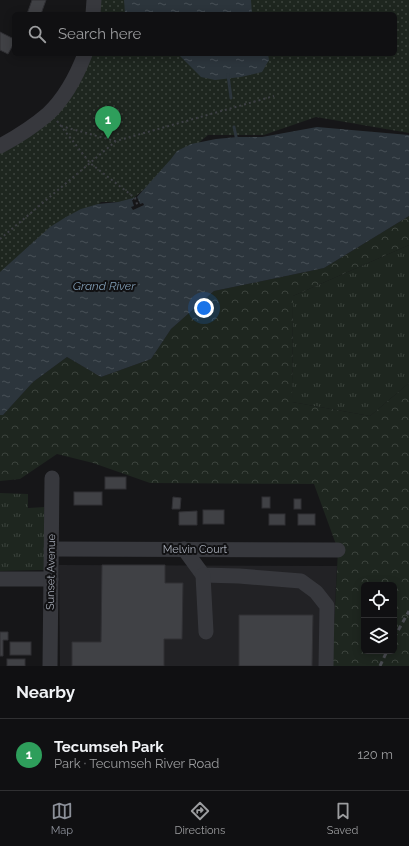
<!DOCTYPE html>
<meta charset="utf-8">
<style>
body{margin:0;font-family:Raleway,sans-serif;background:#1e1e20;color:#f1f3f6}
.controls{position:absolute;right:12px;bottom:12px;display:grid;overflow:hidden;border-radius:6px;box-shadow:0 2px 10px #0003}
.controls button{width:36px;height:36px;display:grid;place-items:center;padding:0;border:0;border-bottom:1px solid #303032;background:#101012;color:#f1f3f6;font:20px sans-serif}
.you{position:absolute;left:204px;top:308px;width:14px;height:14px;margin:-10px;border:3px solid #fff;border-radius:50%;background:#1a73e8;box-shadow:0 0 0 6px #1a73e833}
.badge{display:grid;place-items:center;width:26px;height:26px;border-radius:50%;background:#8c9099;color:#fff;font-size:13px;font-weight:700}
.pin{position:absolute;translate:-50% -33px;filter:drop-shadow(0 1px 2px #0008)}
.pin::after{content:'';position:absolute;top:21px;width:14px;height:12px;background:inherit;clip-path:polygon(0 0,100% 0,50% 100%)}
.list{margin:0;padding:0;list-style:none}
h2{display:flex;justify-content:space-between;align-items:center;height:52px;margin:0;padding:0 16px;font-size:17px}
h2 small{font-size:13px;font-weight:400;color:#9c9d9f}
.list li{display:grid;grid-template-columns:26px 1fr auto;gap:12px;align-items:center;box-sizing:border-box;height:72px;padding:0 16px;border-top:1px solid #303032}
.list b{display:block;font-size:15px;white-space:nowrap}
.list p{margin:0;font-size:13px;white-space:nowrap;color:#9c9d9f}
.list em{font-size:13px;font-style:normal;color:#9c9d9f}
.icon{flex:none;width:22px;height:22px;fill:none;stroke:currentColor;stroke-width:2;stroke-linecap:round;stroke-linejoin:round}
.map{position:relative;flex:none;width:409px;height:666px;overflow:hidden}
.search{position:absolute;background:#101012;box-shadow:0 2px 10px #0003;left:12px;right:12px;top:12px;height:44px;display:flex;align-items:center;gap:10px;box-sizing:border-box;padding:0 14px;border-radius:6px;color:#9c9d9f;font-size:15px}
.sheet{height:124px;background:#101012}
nav{display:flex;justify-content:space-around;align-items:center;box-sizing:border-box;height:56px;border-top:1px solid #303032;background:#101012;font-size:11px;color:#9c9d9f}
nav a{display:grid;justify-items:center;gap:2px}
nav .on{color:#8c9099}
.map>svg:first-child{display:block}
</style>
<div class="map">
<svg width="409" height="666" viewBox="0 0 409 666">
<defs>
<pattern id="grass-tufts" width="24" height="20" patternUnits="userSpaceOnUse"><rect width="24" height="20" fill="#1e261f"/><path d="M3 7l-1-3M5 7V3M7 7l1-3M15 17l-1-3M17 17v-4M19 17l1-3" fill="none" stroke="#3c433d"/></pattern>
<pattern id="forest-crowns" width="20" height="18" patternUnits="userSpaceOnUse"><rect width="20" height="18" fill="#1e261f"/><path d="M2 6a3 3 0 1 1 6 0M12 15a3 3 0 1 1 6 0" fill="none" stroke="#3c433d"/></pattern>
<pattern id="park-dots" width="8" height="8" patternUnits="userSpaceOnUse"><rect width="8" height="8" fill="#1e261f"/><path d="M2 2h.1M6 6h.1" fill="none" stroke="#3c433d" stroke-width="1.8" stroke-linecap="round"/></pattern>
<pattern id="water-ripples" width="26" height="14" patternUnits="userSpaceOnUse"><rect width="26" height="14" fill="#2c353c"/><path d="M2 4q2-2 4 0t4 0M15 11q2-2 4 0t4 0" fill="none" stroke="#485056"/></pattern>
</defs>
<rect width="100%" height="100%" fill="#161618"/>
<polygon fill="#222225" points="59,565 337,566 332,666 60,666"/>
<g fill="url(#grass-tufts)">
<polygon points="409,245 409,383 370,416 292,402 293,296"/>
<polygon points="0,493 28,494 28,508 44,507 44,570 0,571"/>
</g>
<path fill="url(#forest-crowns)" fill-rule="evenodd" d="M409,216V245L293,296L292,402L370,416L409,383V666H332L338,550L314,484L150,483L93,463L57,454L20,479L0,481V415H3L33,382L67,357L101,377L151,359L171,329L214,291L324,268ZM364,585H394V651H364Z"/>
<polygon fill="url(#park-dots)" points="94,0 409,0 409,133 316,117 264,135 208,135 129,202 101,202 43,255 0,284 0,146 36,124 85,54 395,54 395,14 93,14"/>
<g fill="url(#water-ripples)">
<polygon points="124,0 251,0 252,14 125,14"/>
<polygon points="178,54 268,54 269,60 262,72 241,77 215,80 201,77"/>
<polygon points="317,127 409,135 409,216 324,268 214,291 171,329 151,359 101,377 67,357 33,382 3,415 0,415 0,272 50,227 66,217 81,209 98,204 118,202 137,197 171,159 177,151 191,144 216,139 237,137 262,137"/>
</g>
<polygon fill="#161618" points="137,197 140,204 143,203 144,205 133,210 131,207 134,206 132,200"/>
<g fill="none" stroke-linecap="round" stroke-linejoin="round">
<g stroke="#2c353c" stroke-width="3">
<polyline points="228,75 231,98"/>
<polyline points="234,127 237,141"/>
</g>
</g>
<g fill="#404145" stroke="#303034">
<polygon points="32,0 46,0 41,14 27,14"/>
<polygon points="0,32 14,39 14,43 8,54 0,50"/>
<rect x="105" y="477" width="21" height="12"/>
<rect x="74" y="492" width="28" height="13"/>
<polygon points="173,497 181,498 180,509 172,509"/>
<rect x="262" y="497" width="8" height="11"/>
<rect x="294" y="499" width="7" height="10"/>
<rect x="203" y="510" width="21" height="14"/>
<polygon points="197,511 197,525 179,525 179,512"/>
<rect x="269" y="514" width="16" height="11"/>
<rect x="298" y="514" width="17" height="11"/>
<polygon points="102,565 165,565 165,583 183,583 182,639 164,639 164,666 72,666 72,642 101,642"/>
<polygon points="239,615 313,615 312,666 239,666"/>
<polygon points="0,632 8,632 8,640 3,640 3,656 0,656"/>
<rect x="10" y="642" width="21" height="13"/>
<rect x="7" y="659" width="18" height="7"/>
</g>
<g fill="none" stroke-linecap="round" stroke-linejoin="round">
<g stroke="#3d3f44" stroke-width="2" stroke-dasharray="2 3" stroke-linecap="butt">
<polyline points="57,121 90,163 135,198 138,207"/>
<polyline points="61,126 115,141"/>
<polyline points="0,239 116,141 274,96"/>
</g>
<g stroke="#37383d" stroke-width="15">
<polyline points="93,14 94,0"/>
<path d="M0,146C17,137 34,126 48,114C65,98 77,75 85,54"/>
<polyline points="51,549 338,550"/>
<polyline points="184,549 203,575 239,576 301,581 316,592 327,606 326,666"/>
<polyline points="203,575 206,632"/>
<polyline points="0,579 51,579"/>
<polyline points="50,666 52,478"/>
</g>
<g stroke="#4a4c52" stroke-width="3" stroke-dasharray="5 4" stroke-linecap="butt">
<polyline points="394,638 409,611"/>
<polyline points="380,666 387,651"/>
</g>
</g>
<g text-anchor="middle" dominant-baseline="central" stroke-width="4" stroke-linejoin="round" paint-order="stroke">
<g font-size="11" fill="#a8adb8" stroke="#111113">
<text x="195" y="549">Melvin Court</text>
<text transform="translate(51 572) rotate(-89)">Sunset Avenue</text>
</g>
<g font-size="12" font-style="italic" fill="#7f9bb3" stroke="#111113">
<text x="104" y="286">Grand River</text>
</g>
</g>
</svg>
<div class="controls">
<button><svg class="icon" aria-label="locate" viewBox="0 0 24 24"><circle cx="12" cy="12" r="6"/><path d="M12 2v4M12 18v4M2 12h4M18 12h4"/></svg></button>
<button><svg class="icon" aria-label="layers" viewBox="0 0 24 24"><path d="M12 4l9 5-9 5-9-5zM3 14l9 5 9-5"/></svg></button>
</div>
<div class="you"></div>
<div class="pin badge" style="left:108px;top:139px;background:#2e9e5b">1</div>
<div class="search"><svg class="icon" aria-label="search" viewBox="0 0 24 24"><circle cx="10" cy="10" r="6"/><path d="M15 15l6 6"/></svg>Search here</div>
</div>
<section class="sheet">
<h2>Nearby<small></small></h2>
<ul class="list">
<li><span class="badge" style="background:#2e9e5b">1</span><div><b>Tecumseh Park</b><p>Park · Tecumseh River Road</p></div><em>120 m</em></li>
</ul>
</section>
<nav>
<a class="on"><svg class="icon" aria-label="map" viewBox="0 0 24 24"><path d="M3 6l6-2 6 2 6-2v14l-6 2-6-2-6 2zM9 4v14M15 6v14"/></svg>Map</a>
<a><svg class="icon" aria-label="directions" viewBox="0 0 24 24"><path d="M12 3l9 9-9 9-9-9zM9 14v-3h6M13 9l2 2-2 2"/></svg>Directions</a>
<a><svg class="icon" aria-label="saved" viewBox="0 0 24 24"><path d="M7 4h10v16l-5-4-5 4z"/></svg>Saved</a>
</nav>
